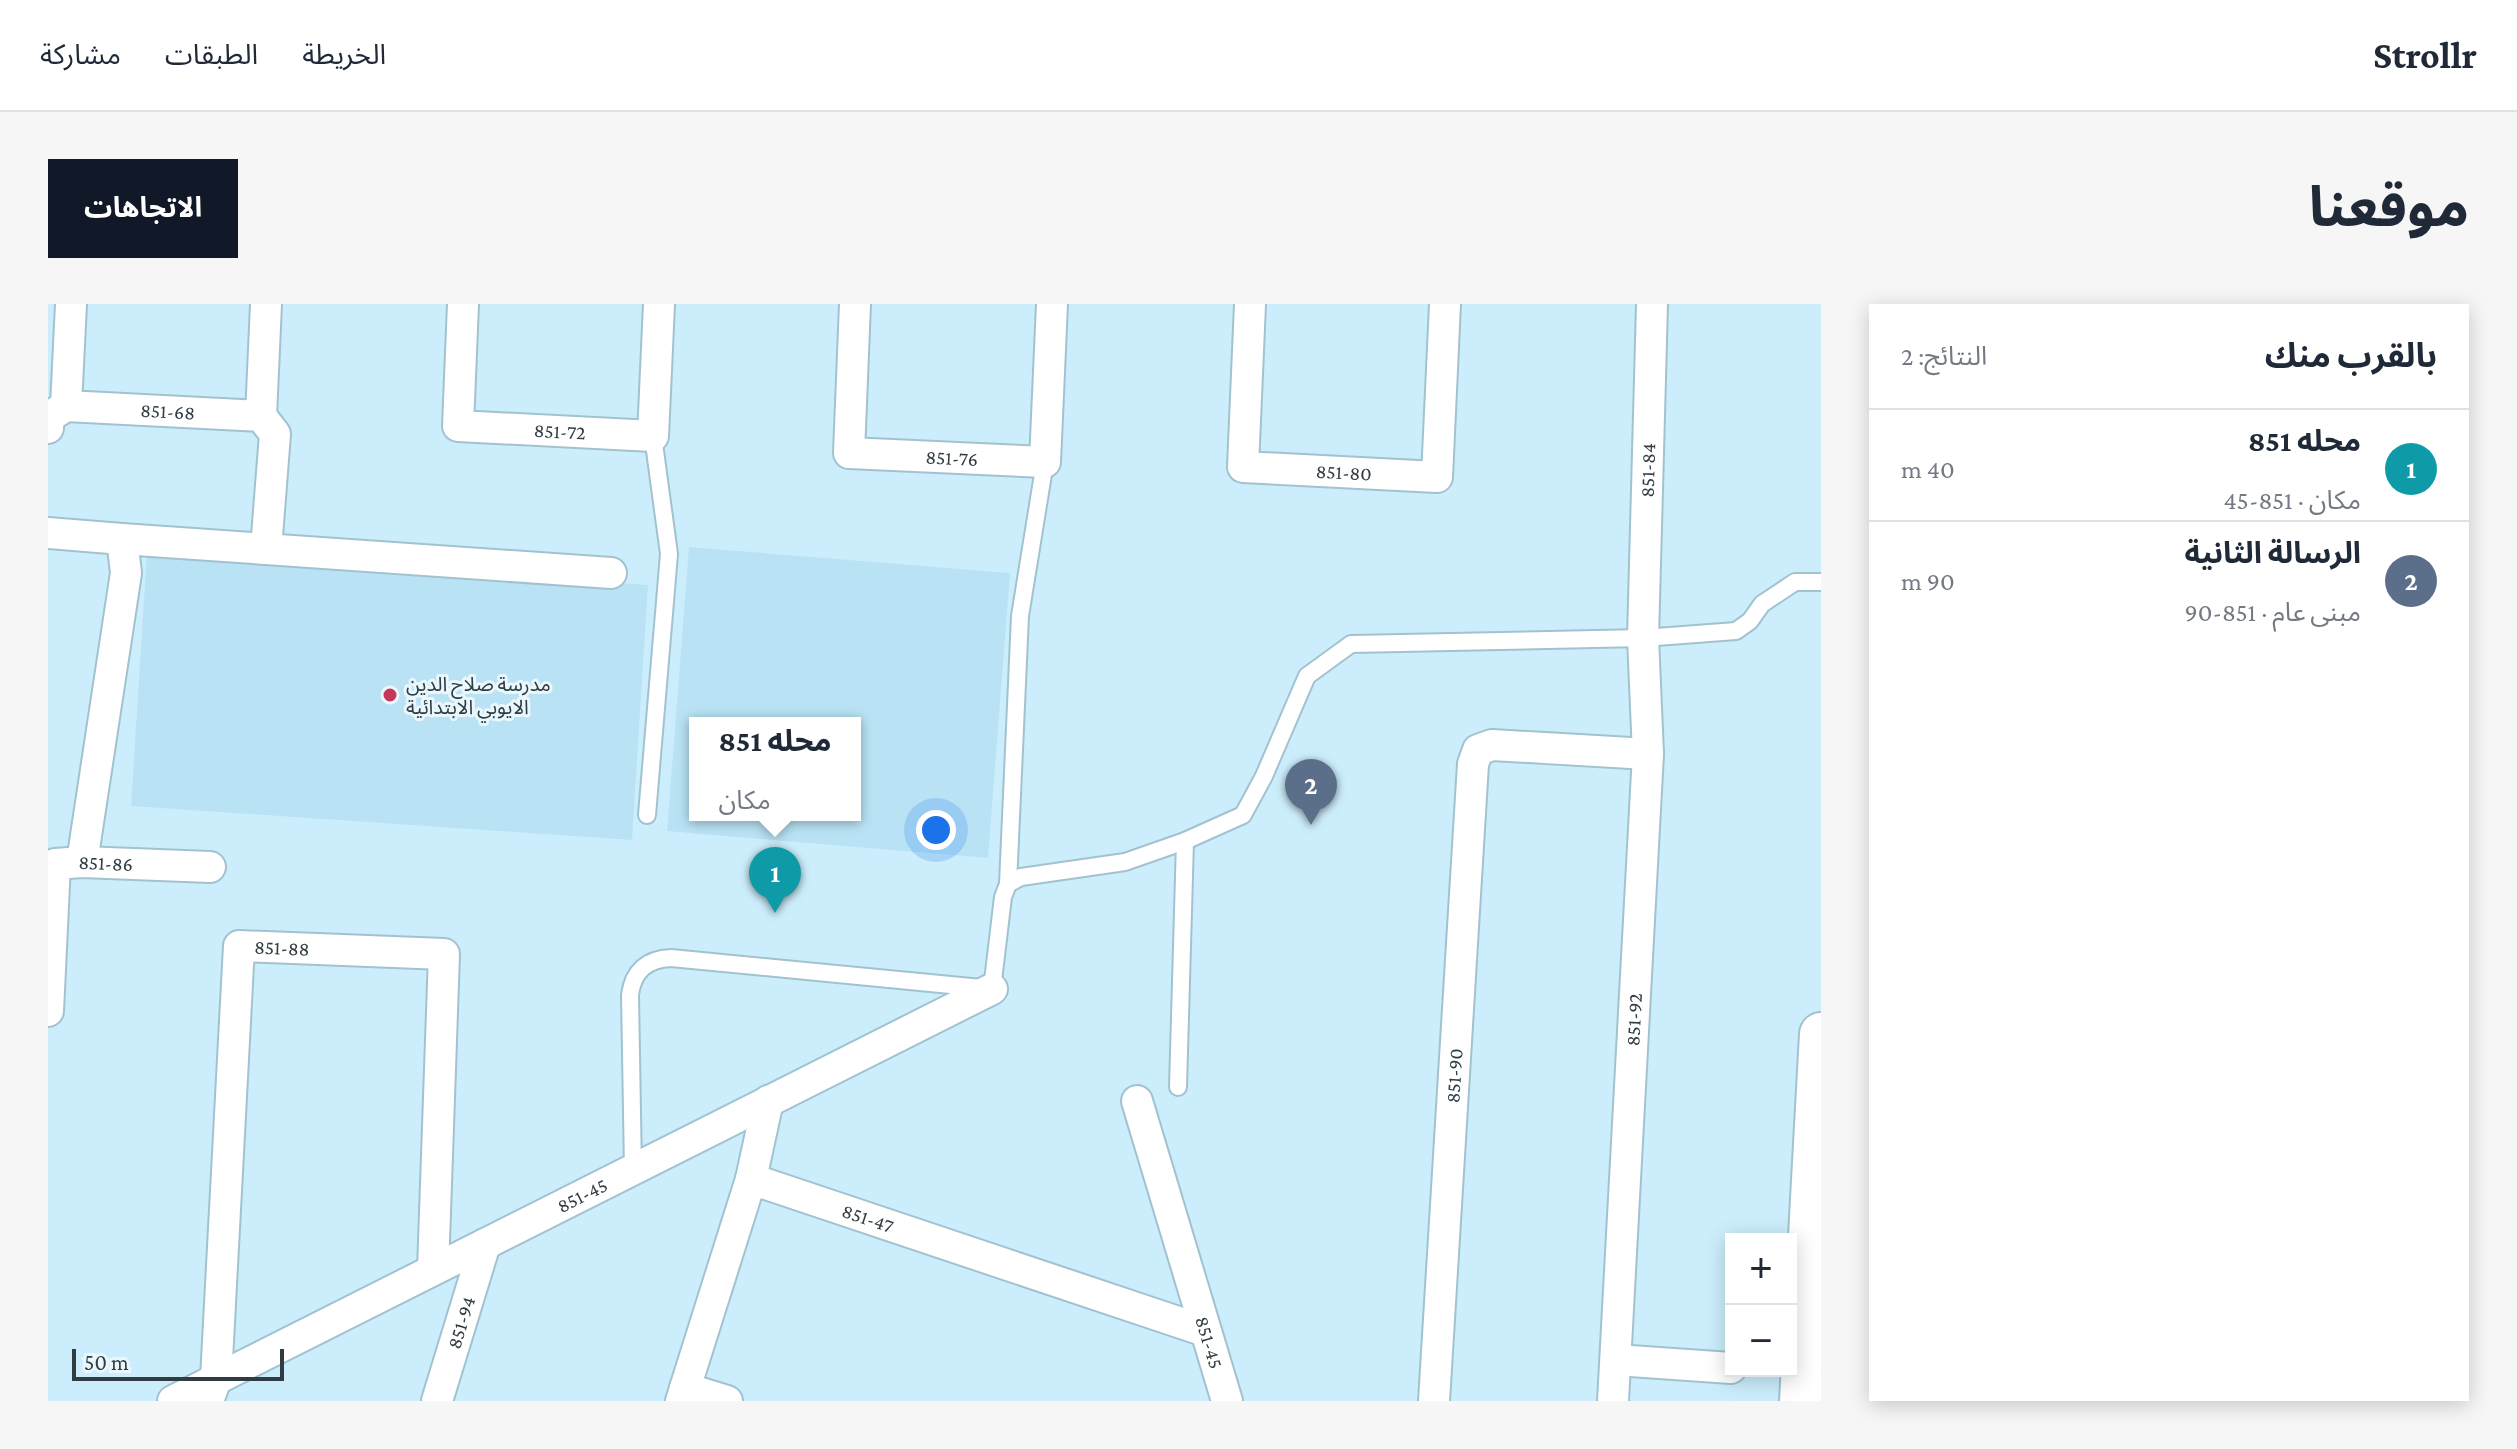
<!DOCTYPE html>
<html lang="ar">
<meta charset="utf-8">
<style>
body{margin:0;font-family:"Crimson Pro","Noto Sans Arabic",serif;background:#f6f6f7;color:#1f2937;direction:rtl}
.controls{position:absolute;right:24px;bottom:24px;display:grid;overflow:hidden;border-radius:0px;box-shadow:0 4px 20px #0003}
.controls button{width:72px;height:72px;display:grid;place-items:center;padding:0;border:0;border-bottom:2px solid #e0e1e3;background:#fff;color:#1f2937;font:40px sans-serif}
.scale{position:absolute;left:24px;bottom:20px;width:212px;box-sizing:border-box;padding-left:8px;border:4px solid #2f3c42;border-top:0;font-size:22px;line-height:28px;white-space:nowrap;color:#2f3c42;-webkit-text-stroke:6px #eaf8fd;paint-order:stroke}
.you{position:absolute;left:888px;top:526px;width:28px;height:28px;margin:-20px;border:6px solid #fff;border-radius:50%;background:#1a73e8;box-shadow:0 0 0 12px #1a73e833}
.badge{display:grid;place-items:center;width:52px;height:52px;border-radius:50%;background:#111827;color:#fff;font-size:26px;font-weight:700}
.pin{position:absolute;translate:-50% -66px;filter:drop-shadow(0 2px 4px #0008)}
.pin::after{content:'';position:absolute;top:42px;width:28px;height:24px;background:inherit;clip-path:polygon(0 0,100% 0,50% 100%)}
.popup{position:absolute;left:641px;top:413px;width:172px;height:104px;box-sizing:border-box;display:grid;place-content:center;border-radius:0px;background:#fff;filter:drop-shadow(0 2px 6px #0005);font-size:26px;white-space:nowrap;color:#747a83}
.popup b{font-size:30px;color:#1f2937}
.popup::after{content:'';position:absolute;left:50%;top:100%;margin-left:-16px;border:16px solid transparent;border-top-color:#fff}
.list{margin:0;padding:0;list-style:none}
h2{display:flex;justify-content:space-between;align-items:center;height:104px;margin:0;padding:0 32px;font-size:34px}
h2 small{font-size:26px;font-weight:400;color:#747a83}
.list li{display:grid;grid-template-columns:52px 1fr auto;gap:24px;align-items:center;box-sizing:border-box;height:112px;padding:0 32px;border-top:2px solid #e0e1e3}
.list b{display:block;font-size:30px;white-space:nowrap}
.list p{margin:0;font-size:26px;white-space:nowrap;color:#747a83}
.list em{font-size:26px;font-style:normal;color:#747a83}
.map{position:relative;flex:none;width:1773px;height:1097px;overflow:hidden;direction:ltr;border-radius:0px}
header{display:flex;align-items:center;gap:48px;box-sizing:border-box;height:112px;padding:0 40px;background:#fff;border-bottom:2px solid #e0e1e3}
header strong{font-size:38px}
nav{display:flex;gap:44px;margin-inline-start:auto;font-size:28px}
.intro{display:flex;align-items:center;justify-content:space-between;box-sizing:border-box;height:192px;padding:0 48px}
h1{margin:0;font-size:56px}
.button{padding:20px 36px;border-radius:0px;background:#111827;color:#fff;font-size:28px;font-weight:700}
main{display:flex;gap:48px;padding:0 48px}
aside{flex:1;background:#fff;border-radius:0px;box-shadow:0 4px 20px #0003}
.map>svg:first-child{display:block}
</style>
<header>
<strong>Strollr</strong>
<nav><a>الخريطة</a><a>الطبقات</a><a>مشاركة</a></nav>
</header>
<div class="intro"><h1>موقعنا</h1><a class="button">الاتجاهات</a></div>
<main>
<aside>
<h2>بالقرب منك<small>النتائج: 2</small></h2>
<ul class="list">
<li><span class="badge" style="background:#0f9aa8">1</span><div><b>محله 851</b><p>مكان · 851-45</p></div><em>40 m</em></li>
<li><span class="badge" style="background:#5c6f8a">2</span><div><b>الرسالة الثانية</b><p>مبنى عام · 851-90</p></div><em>90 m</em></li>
</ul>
</aside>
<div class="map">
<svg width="1773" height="1097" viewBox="0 0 1773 1097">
<rect width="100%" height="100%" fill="#cceefc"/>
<g fill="#b9e3f5" fill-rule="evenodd">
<path d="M641,243L962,269L940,554L619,527ZM647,419H807V511H647Z"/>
<polygon points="99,247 600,281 584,536 83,502"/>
</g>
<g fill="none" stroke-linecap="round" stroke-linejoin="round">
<defs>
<g id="lane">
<polyline points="599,511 621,250 605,132"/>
<polyline points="960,580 972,312 997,158"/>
<polyline points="1130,783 1137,537"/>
<path d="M585,866L582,691C585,667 599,655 623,654L944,685L955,593L960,580L973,573L1077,558L1137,537L1195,511L1216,472L1259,372L1303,340L1595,334L1688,327L1702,317L1714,300L1747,278H1773"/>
</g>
<g id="street">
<path id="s1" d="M23,0L18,102L213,112L218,0"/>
<path id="s2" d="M415,0L410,122L605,132L611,0"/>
<path id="s3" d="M807,0L801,149L997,158L1004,0"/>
<path id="s4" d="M1202,0L1195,163L1389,173L1397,0"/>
<polyline points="213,112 227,130 218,245"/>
<polyline points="0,124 1,113 18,102"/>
<polyline points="0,229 74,235 78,269 34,558"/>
<polyline points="74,235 563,269"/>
<path id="s5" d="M0,707L7,560L34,558L162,563"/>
<path id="s6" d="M1089,797L1179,1097"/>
<polyline points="703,875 720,797"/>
<polyline points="1568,1056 1683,1064"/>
<polyline points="637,1084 679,1097"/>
<path id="s7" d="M125,1097L944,685"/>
<path id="s8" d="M160,1097L168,1075L191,642L396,650L385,966"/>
<path id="s9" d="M389,1097L437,940"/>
<path id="s10" d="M633,1097L703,875L1157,1027"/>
<path id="s11" d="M1386,1097L1425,460L1430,446L1444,441L1600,450"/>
<path id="s12" d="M1565,1097L1600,450L1595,334L1604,0"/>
</g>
<polyline id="secondary" points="1753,1097 1773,730"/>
</defs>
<use href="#lane" stroke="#a2c2d0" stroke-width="20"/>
<use href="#street" stroke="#a2c2d0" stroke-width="34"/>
<use href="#secondary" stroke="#a2c2d0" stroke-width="46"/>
<use href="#lane" stroke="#fff" stroke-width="16"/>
<use href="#street" stroke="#fff" stroke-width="30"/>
<use href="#secondary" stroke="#fff" stroke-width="42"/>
</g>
<circle fill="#c6375b" stroke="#eaf8fd" stroke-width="3" cx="342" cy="391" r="8"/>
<g text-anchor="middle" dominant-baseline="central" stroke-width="6" stroke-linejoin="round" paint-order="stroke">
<g font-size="20" fill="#2f3c42" stroke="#eaf8fd">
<text stroke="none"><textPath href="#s1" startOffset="204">851-68</textPath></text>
<text stroke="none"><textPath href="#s2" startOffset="224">851-72</textPath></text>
<text stroke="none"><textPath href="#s3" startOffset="252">851-76</textPath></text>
<text stroke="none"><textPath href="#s12" startOffset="932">851-84</textPath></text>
<text stroke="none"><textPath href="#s4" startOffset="264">851-80</textPath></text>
<text stroke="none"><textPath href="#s5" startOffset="198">851-86</textPath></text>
<text stroke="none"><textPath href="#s8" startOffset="500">851-88</textPath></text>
<text stroke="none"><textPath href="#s12" startOffset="382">851-92</textPath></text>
<text stroke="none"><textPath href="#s11" startOffset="326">851-90</textPath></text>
<text stroke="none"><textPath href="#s7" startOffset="458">851-45</textPath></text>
<text stroke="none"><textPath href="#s10" startOffset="356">851-47</textPath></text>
<text stroke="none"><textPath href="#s9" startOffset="82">851-94</textPath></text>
<text stroke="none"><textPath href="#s6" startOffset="252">851-45</textPath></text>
</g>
<g font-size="20" fill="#2f3c42" stroke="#eaf8fd" text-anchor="start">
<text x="358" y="380">مدرسة صلاح الدين<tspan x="358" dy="23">الايوبي الابتدائية</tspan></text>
</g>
</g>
</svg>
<div class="controls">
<button>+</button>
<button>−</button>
</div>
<div class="scale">50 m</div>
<div class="you"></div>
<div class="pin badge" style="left:727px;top:609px;background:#0f9aa8">1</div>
<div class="popup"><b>محله 851</b>مكان</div>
<div class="pin badge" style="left:1263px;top:521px;background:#5c6f8a">2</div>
</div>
</main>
